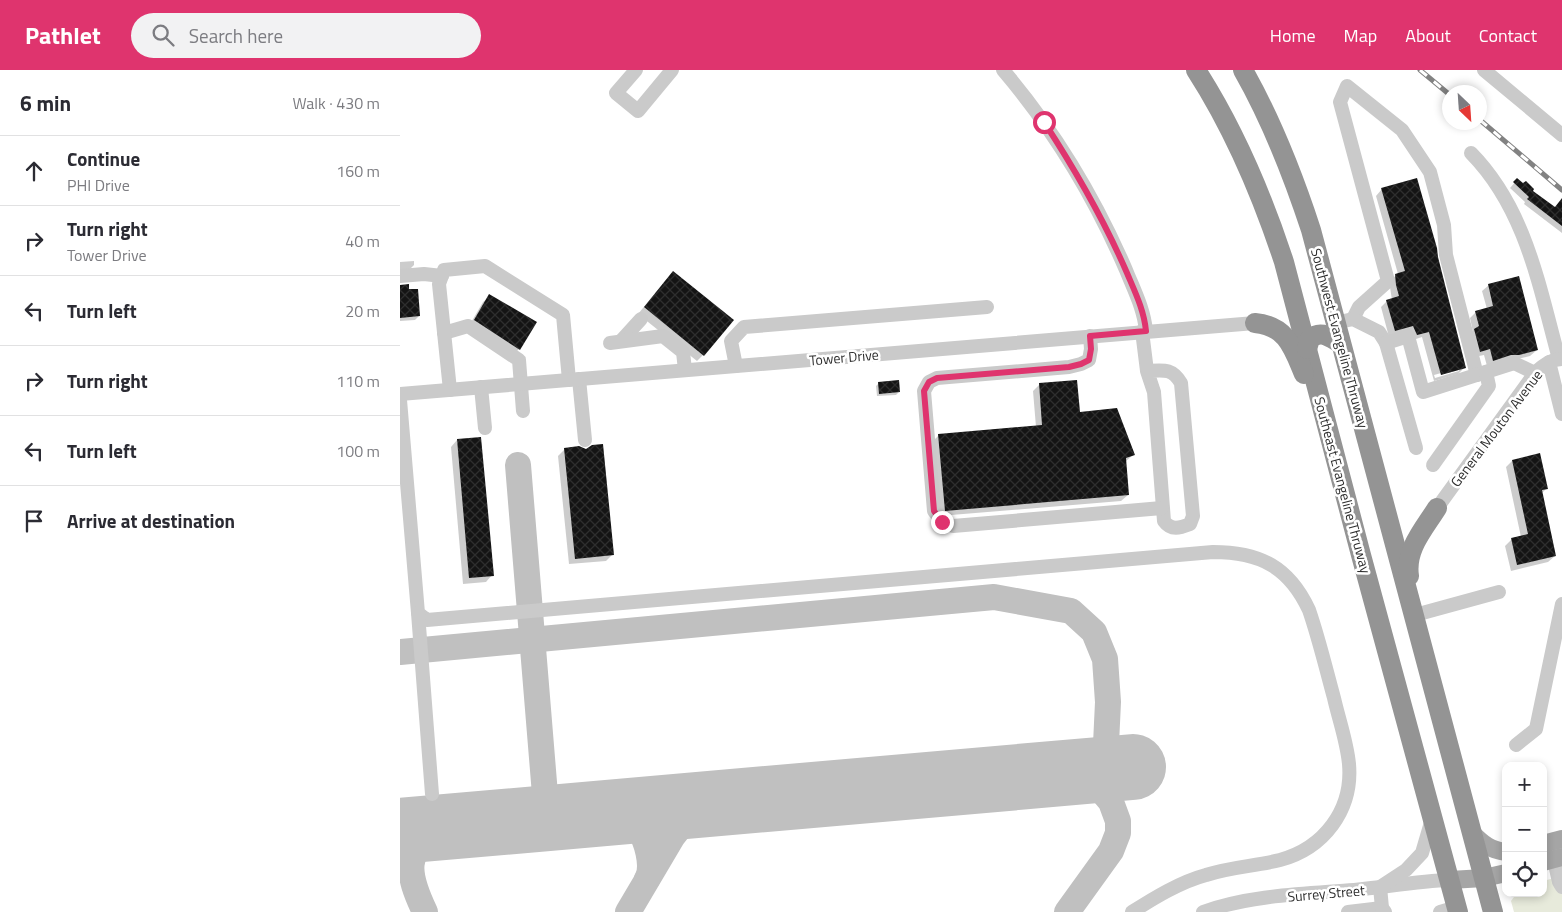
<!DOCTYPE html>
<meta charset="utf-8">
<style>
body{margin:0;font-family:"Titillium Web",sans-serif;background:#f2f2f3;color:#2b2b33}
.controls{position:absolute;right:15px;bottom:15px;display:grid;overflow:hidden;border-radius:10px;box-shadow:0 2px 8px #0003}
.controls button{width:45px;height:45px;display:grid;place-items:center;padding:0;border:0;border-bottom:1px solid #e1e1e2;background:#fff;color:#2b2b33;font:25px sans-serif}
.compass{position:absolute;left:1042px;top:15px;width:45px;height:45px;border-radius:50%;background:#fff;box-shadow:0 2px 8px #0003;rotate:155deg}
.stop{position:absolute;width:15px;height:15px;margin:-11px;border:4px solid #df346e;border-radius:50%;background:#fff}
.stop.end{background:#df346e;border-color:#fff;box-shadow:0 1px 5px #0008}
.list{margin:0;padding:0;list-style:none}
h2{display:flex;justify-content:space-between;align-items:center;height:65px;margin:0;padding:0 20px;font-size:21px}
h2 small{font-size:16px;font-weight:400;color:#7c7c81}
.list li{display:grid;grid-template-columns:32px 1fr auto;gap:15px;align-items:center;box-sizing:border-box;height:70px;padding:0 20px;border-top:1px solid #e1e1e2}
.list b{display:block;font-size:19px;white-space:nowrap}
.list p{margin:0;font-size:16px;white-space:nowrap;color:#7c7c81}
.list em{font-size:16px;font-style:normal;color:#7c7c81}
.icon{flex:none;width:28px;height:28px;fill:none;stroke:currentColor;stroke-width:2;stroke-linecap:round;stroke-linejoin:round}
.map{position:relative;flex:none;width:1162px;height:842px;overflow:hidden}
header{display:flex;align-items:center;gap:30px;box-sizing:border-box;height:70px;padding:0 25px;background:#df346e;color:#fff}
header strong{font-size:24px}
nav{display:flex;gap:28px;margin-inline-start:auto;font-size:18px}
.search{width:350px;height:45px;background:#f2f2f3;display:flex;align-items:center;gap:12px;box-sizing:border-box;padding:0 18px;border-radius:28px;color:#7c7c81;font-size:19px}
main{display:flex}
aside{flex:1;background:#fff}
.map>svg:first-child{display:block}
</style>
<header>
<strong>Pathlet</strong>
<div class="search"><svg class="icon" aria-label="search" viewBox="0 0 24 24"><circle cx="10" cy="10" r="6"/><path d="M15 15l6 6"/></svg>Search here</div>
<nav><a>Home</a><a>Map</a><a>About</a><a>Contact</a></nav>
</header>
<main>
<aside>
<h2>6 min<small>Walk · 430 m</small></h2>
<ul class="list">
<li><svg class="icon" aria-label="ahead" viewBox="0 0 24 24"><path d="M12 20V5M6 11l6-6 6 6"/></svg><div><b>Continue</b><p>PHI Drive</p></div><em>160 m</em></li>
<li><svg class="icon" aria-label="right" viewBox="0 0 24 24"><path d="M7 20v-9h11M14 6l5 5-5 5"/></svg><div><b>Turn right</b><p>Tower Drive</p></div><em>40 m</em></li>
<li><svg class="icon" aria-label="left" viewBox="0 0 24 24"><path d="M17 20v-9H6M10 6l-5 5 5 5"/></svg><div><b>Turn left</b></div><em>20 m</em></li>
<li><svg class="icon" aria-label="right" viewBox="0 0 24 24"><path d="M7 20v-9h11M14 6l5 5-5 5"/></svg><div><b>Turn right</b></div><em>110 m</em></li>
<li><svg class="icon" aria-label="left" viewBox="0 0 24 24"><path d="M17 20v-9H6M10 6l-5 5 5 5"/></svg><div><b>Turn left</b></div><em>100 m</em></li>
<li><svg class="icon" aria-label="arrive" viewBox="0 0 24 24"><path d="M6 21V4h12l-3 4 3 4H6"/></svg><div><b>Arrive at destination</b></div></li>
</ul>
</aside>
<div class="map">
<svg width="1162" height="842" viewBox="0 0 1162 842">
<defs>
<pattern id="building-cross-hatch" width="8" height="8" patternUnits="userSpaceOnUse" patternTransform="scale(1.25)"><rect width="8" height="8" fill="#141414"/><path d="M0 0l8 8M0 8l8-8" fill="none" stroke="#2e2e2e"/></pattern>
</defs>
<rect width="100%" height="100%" fill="#fff"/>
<polygon fill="#e7eadb" points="1162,806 1162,842 1114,842 1111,831 1117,823 1143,823 1143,811"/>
<g fill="#0003" fill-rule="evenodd">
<polygon points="1117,110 1154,138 1162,136 1162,163 1124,134 1125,132 1110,118"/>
<path d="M982,119L1065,297L1058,304L1034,311L1022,267L1010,271L989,267L981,237L987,231L992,230L989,211L998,204L976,126ZM1059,298V301L1035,308L1034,305Z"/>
<polygon points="14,191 14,195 10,199 0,201 0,192"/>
<polygon points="267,209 303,285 297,291 238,244"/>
<polygon points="0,215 8,220 19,246 15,250 0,251"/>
<polygon points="1089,215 1137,280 1130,286 1087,296 1084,285 1074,287 1068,266 1073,262 1070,248 1076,242 1087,239 1082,221"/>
<polygon points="90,226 119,279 113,285 69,256 83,232"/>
<polygon points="479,313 499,322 496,325 477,326 476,316"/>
<polygon points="640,314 734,384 725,392 728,425 721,431 539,446 532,372 539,365 636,357 633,321"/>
<polygon points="57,370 92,505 86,512 63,514 51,377"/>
<polygon points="165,379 213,484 206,491 169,494 158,386"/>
<polygon points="1112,391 1146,419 1141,424 1155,486 1148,492 1111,501 1105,476 1112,469 1121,467 1106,397"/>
</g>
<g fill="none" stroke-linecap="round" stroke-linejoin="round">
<g stroke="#c0c0c0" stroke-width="26">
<polyline points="118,395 147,749"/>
<polyline points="0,582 594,527 671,541 694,562 705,589 708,632 706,674 685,701 711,732 718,751 718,763 711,781 667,842"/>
<path d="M206,743C216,747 231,750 238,759C247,769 254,797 247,809"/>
<path d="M25,842C7,804 1,780 44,757"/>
<path d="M228,842L273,766C286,749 299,741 319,733"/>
</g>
<polyline stroke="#c0c0c0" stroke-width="66" points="0,761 733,697"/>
</g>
<g fill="url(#building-cross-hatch)">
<polygon points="1017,108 1037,178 1038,187 1066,298 1041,305 1029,262 1017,265 1013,256 995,261 986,230 999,226 996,215 995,204 1005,201 981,118"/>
<polygon points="1117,108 1123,113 1126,111 1134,119 1133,121 1155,137 1162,128 1162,156 1127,129 1129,127 1113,112"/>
<polygon points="273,201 334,250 304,286 244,237"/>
<polygon points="1119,206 1138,280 1119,285 1111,285 1093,291 1090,279 1080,282 1074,259 1079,256 1075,241 1093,236 1088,214"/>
<polygon points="9,214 9,219 18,219 20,246 0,248 0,215"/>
<polygon points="89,224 137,252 120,280 74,250"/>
<polygon points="499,310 500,322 479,324 478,312"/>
<polygon points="677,310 680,342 717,338 735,385 726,388 729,425 545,441 538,364 642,355 639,313"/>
<polygon points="81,367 94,506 69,508 57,369"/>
<polygon points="203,374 214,485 175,489 164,378 179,376 186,379 192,375"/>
<polygon points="1140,383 1148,419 1142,420 1156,486 1117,495 1111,468 1128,464 1112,390"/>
</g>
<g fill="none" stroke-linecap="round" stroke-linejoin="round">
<g stroke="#cacaca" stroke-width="14">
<polyline points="236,0 216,23 238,41 272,0"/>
<path d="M603,0C654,60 695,128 726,200C734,220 744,239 746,261"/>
<polyline points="1084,0 1162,65"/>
<path d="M1071,83C1126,139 1139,216 1159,289"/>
<polyline points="0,206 24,204 42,206"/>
<polyline points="953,249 959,237 988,211 940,32 947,16 1002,60 1030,102 1044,155 1046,185 1077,305"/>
<polyline points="944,251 953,249 979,262 986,273 1008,266 1023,322 1114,293 1135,303"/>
<path d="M742,261L747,301L754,322L764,451C771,461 780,458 790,454L793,446L781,313C772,298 764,300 747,301"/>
<polyline points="44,263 68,256 119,290 123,341"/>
<polyline points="690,266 691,279 689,290 681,294 669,297 537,308 529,312 524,321 534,441 542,452 553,456 762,438"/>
<polyline points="221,271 241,249"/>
<polyline points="210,273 263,266 283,282 285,300"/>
<polyline points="986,273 1016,378"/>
<polyline points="1149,292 1162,344"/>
<polyline points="336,296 331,271 344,257 587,237"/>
<polyline points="179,309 185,370"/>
<polyline points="81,317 85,358"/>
<polyline points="50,320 39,214 44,200 85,196 163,245 169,310"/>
<polyline points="0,324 855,253"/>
<path d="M0,330L18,543L27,550L813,482C860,482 889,497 909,540C919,569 926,599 934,628C939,650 947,672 949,694C953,740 924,778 880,790C856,796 830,797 806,805C780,812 754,828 732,842"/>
<polyline points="1033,395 1089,316 1086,302"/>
<path d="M1037,438L1135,303C1143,295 1151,289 1162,289"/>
<polyline points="18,543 32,724"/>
<polyline points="1015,545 1099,522"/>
<polyline points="1116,675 1136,659 1162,534"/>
<polyline points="1154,790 1159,812 1162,817"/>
<path d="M803,842C850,825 904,824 954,820C986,817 1018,811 1050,810"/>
<polyline points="948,842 982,838"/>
<polyline points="985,842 982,838 980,817 1006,800 1022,783 1032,749"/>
<polyline points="1040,842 1057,837"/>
</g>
<g stroke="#a5a5a5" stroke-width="18">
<path d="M1072,763C1083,774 1090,780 1106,782"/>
<polyline points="1143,774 1162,769"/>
<polyline points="1143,792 1162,787"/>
<polyline points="1050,810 1084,808 1106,803"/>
</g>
<g stroke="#949494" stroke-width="20">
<path d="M796,0C834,59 862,125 884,192L961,485L1058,842"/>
<path d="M843,0C872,51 893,105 911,160L1093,842"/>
<path d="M855,253C887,256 893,278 904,304"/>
<path d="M907,279L910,269C920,260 928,266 938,272"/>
<path d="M1009,506C1005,479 1024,459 1037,438"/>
</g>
<defs>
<g id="rail">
<polyline points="1020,0 1050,25"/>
<polyline points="1080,50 1162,120"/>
</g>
</defs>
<use href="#rail" stroke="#828282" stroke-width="5"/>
<use href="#rail" stroke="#fff" stroke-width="3" stroke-dasharray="9" stroke-linecap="butt"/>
</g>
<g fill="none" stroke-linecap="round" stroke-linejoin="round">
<path stroke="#df346e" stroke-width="6" d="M542,452L534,441L524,321L529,312L537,308L669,297L681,294L689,290L691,279L690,266L746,261C744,240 735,222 727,203C704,150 676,101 644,52"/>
</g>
<g text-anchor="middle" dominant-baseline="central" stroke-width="5" stroke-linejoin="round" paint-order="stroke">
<g font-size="14" fill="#2d2d2d" stroke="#fff">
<text transform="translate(940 268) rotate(75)">Southwest Evangeline Thruway</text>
<text transform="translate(444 287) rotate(-5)">Tower Drive</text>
<text transform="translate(1096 358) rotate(-53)">General Mouton Avenue</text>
<text transform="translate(943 415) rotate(75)">Southeast Evangeline Thruway</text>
<text transform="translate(926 823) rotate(-5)">Surrey Street</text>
</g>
</g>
</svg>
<div class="controls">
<button>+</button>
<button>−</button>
<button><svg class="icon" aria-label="locate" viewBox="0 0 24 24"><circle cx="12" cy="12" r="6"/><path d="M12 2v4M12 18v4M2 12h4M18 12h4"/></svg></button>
</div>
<svg class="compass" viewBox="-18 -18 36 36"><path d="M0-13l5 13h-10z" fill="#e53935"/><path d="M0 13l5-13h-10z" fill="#7c7c81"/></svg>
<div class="stop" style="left:644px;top:52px"></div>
<div class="stop end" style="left:542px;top:452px"></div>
</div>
</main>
